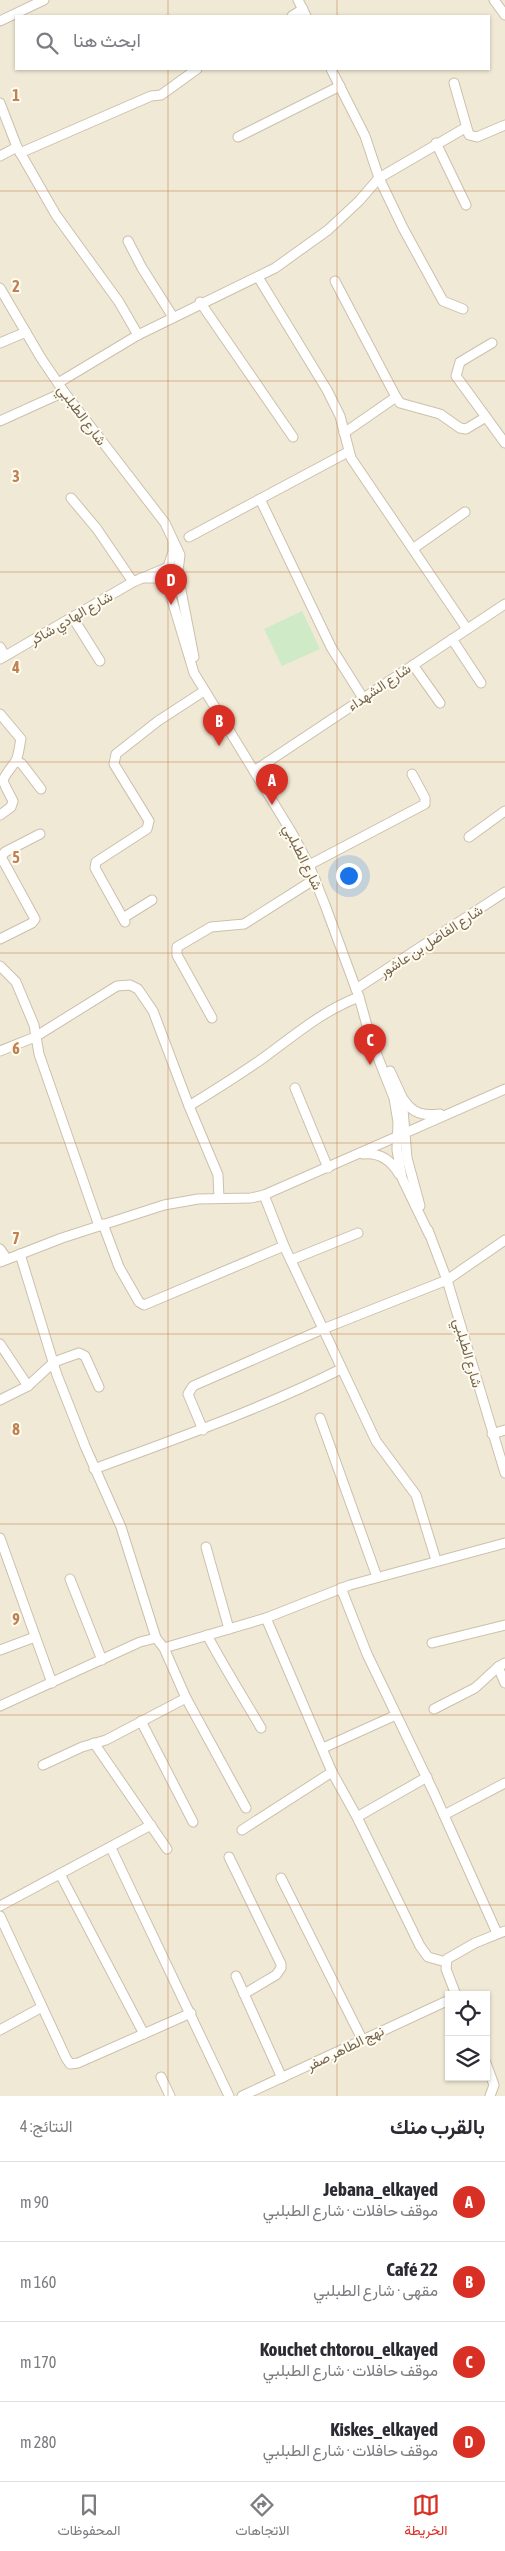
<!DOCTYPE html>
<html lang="ar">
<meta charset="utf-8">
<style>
body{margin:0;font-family:"Asap Condensed",Vazirmatn,sans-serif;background:#f2f2f3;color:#2b2b33;direction:rtl}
.controls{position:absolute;right:15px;bottom:15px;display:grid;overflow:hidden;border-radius:0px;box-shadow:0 1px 4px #0004}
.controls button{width:45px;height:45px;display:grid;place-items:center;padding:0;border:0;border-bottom:1px solid #e1e1e2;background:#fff;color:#2b2b33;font:25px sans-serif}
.you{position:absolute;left:348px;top:875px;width:18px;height:18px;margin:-12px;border:4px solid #fff;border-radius:50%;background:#1a73e8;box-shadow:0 0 0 8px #1a73e833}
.badge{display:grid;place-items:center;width:32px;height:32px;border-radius:50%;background:#d93025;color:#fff;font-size:16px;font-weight:700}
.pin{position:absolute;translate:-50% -41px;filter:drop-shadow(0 1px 2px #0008)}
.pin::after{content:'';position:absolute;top:26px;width:18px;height:15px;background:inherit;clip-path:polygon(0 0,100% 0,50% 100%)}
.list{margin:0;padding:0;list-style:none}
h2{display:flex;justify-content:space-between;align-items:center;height:65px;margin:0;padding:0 20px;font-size:21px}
h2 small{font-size:16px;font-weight:400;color:#7c7c81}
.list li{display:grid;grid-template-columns:32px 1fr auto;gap:15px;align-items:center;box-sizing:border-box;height:80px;padding:0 20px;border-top:1px solid #e1e1e2}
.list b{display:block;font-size:19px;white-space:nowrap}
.list p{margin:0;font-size:16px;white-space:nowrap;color:#7c7c81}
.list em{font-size:16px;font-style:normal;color:#7c7c81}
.icon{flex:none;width:28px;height:28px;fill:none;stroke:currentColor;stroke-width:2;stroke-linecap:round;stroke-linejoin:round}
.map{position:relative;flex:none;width:505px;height:2096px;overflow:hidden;direction:ltr}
.search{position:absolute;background:#fff;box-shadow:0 1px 4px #0004;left:15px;right:15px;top:15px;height:55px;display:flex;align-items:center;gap:12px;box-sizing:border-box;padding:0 18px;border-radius:0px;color:#7c7c81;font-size:19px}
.sheet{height:385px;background:#fff}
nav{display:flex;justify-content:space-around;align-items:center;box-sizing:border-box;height:70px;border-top:1px solid #e1e1e2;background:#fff;font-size:14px;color:#7c7c81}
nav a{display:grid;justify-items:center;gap:2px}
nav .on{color:#d93025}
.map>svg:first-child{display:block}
</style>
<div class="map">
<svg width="505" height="2096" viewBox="0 0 505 2096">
<rect width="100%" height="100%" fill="#fcf8e9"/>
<path fill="#f0e9d5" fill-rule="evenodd" d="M0,0H505V2096H0ZM16,16H489V69H16ZM449,1995H486V2077H449Z"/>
<polygon fill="#cfeac7" points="302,611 320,649 282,666 264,629"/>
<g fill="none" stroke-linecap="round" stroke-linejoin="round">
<defs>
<g id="minor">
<polyline points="298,0 306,16"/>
<polyline points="494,0 505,15"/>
<polyline points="292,16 303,9"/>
<polyline points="0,21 44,0"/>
<polyline points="331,69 365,136 379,178 403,228 443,301 463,309"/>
<polyline points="454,83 469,135 477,137 505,125"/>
<polyline points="0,103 17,147 56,215 119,302 138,335"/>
<polyline points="238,137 340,86"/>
<polyline points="436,143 466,205"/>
<polyline points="20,153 151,96 161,95 197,69"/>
<polyline points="0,156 17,147"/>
<polyline points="128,241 142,268 173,317"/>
<polyline points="258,277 327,390 340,416 351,458 467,629"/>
<polyline points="335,281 396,397"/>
<polyline points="0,288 41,358 64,392 165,523 180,555 178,571"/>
<polyline points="200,302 293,437"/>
<polyline points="0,343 26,332"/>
<polyline points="492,343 460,362 456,376 505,443"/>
<polyline points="58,383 138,335 275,268 328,230 359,201 379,178 465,128"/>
<polyline points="0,421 64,392"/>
<polyline points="344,433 396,397 400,403 440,414 460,428 466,429 486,417"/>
<polyline points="348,452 260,499 331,647 363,698"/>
<polyline points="71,498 97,529 133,582"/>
<polyline points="189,537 260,499"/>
<polyline points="414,548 465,512"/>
<polyline points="168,567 173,552 173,542"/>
<polyline points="178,575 194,657"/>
<polyline points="141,578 164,578"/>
<polyline points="166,580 194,673 292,833 309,865 325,905 359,997 371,1040 394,1098 398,1122 397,1150 402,1178 429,1234"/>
<polyline points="73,618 100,661"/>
<polyline points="452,639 481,683"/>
<polyline points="0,647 5,656"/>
<polyline points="0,659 133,582 166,568"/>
<polyline points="413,665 440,703"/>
<path d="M0,714L21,739C19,746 19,757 15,762C0,784 0,775 13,801L11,807L0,815"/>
<polyline points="16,761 22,764 41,789"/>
<polyline points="254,771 505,604"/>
<polyline points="469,837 505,811"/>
<polyline points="309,865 425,804 425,798 412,774"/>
<polyline points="123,918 152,900"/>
<polyline points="125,922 95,868 96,862 147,829 149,821 114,764 116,754 158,721 204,691"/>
<polyline points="0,939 32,923 35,919 1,857 5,852 40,834"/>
<polyline points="0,966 16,982 34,1025 39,1054 99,1226"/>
<polyline points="356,989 505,892"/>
<polyline points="212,1018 177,955 177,947 211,927 244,924 315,879"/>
<polyline points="0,1051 35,1037 117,986 130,985 138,989 153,1011 189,1106 218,1175 219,1198"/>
<polyline points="390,1071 402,1097 407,1158 420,1206"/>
<polyline points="295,1088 328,1168"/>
<path d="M404,1100C413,1114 424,1116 440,1114"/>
<path d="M189,1106C215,1090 241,1074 266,1056C296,1034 324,1010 359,997"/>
<path d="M363,1154C380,1152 391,1160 399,1174"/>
<polyline points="264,1195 284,1246 376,1441 416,1495 436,1560"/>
<polyline points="103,1224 119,1267 139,1302 144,1305 284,1246"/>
<polyline points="428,1230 447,1280 505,1473"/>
<polyline points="0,1249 7,1259"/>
<polyline points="20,1254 57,1375 85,1446 121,1527 156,1638 164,1648 186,1698 246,1808"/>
<polyline points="291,1260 358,1233"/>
<polyline points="0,1262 62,1238 164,1205 198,1199 251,1198 264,1195 505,1089"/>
<polyline points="0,1344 28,1386"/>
<polyline points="0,1400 28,1386 54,1362 79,1353 85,1356 99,1387"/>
<polyline points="320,1418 377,1577"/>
<polyline points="203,1430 188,1394 193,1386 323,1329 447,1280 505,1240"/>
<polyline points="492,1434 505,1430"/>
<path d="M94,1469C178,1438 261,1409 341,1369"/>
<polyline points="0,1538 52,1683"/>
<polyline points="206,1547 229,1629"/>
<polyline points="70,1579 102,1660"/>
<polyline points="341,1588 367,1654 434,1793 497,1933"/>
<path d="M207,1635C224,1667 243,1697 261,1728"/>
<polyline points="432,1643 505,1625"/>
<polyline points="164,1648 266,1618 350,1585 505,1543"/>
<polyline points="0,1650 35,1637"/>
<polyline points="505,1663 498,1667 505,1683"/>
<polyline points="0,1706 140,1642 156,1638"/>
<polyline points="434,1709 475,1688 498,1667"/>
<polyline points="141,1721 193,1822"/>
<polyline points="94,1743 167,1849"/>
<polyline points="323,1748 396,1715"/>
<polyline points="43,1765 82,1747 106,1740 186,1698"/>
<polyline points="332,1772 357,1817 420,1946 428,1957 446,1962"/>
<polyline points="444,1815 505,1783"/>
<polyline points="357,1817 427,1777"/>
<polyline points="242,1830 332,1772 266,1618"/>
<polyline points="111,1848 229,2096"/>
<polyline points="229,1857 281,1964 281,1968 276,1975 244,1994"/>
<polyline points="60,1874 144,2034"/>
<polyline points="281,1878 362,2039"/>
<polyline points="0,1906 151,1825"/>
<polyline points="0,1916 66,2058 70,2064 78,2063 191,2013"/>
<polyline points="236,1976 282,2078"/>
<polyline points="456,1995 446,1969 447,1959 475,1943 505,1931"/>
<polyline points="0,2030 42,2007"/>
<polyline points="486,2063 494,2085 490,2096"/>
<polyline points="161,2077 170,2096"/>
<polyline points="242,2096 449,2000"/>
</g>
</defs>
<use href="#minor" stroke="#ccc0ac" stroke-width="11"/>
<use href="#minor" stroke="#fff" stroke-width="9"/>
</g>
<path fill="none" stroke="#c18251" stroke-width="1" stroke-opacity="0.55" d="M168,0V16M337,0V16M168,69V2096M337,69V2096M0,191H505M0,381H505M0,572H505M0,762H505M0,953H505M0,1143H505M0,1334H505M0,1524H505M0,1715H505M0,1905H505"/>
<g text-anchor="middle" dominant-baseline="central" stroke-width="4" stroke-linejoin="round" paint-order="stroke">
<g font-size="14" fill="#76644d" stroke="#fefbf0">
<text transform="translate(82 415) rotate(53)">شارع الطبلبي</text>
<text transform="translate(71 618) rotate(-30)">شارع الهادي شاكر</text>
<text transform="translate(379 687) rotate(-34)">شارع الشهداء</text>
<text transform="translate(303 857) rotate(64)">شارع الطبلبي</text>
<text transform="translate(431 941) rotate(-33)">شارع الفاضل بن عاشور</text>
<text transform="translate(468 1353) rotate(74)">شارع الطبلبي</text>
<text transform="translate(345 2048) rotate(-26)">نهج الطاهر صفر</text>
</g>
</g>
<g font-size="16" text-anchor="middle" font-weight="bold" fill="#c18251" stroke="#fefbf0" stroke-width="4" stroke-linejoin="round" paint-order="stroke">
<text x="16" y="101">1</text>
<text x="16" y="292">2</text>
<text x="16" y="482">3</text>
<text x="16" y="673">4</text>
<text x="16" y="863">5</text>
<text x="16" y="1054">6</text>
<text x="16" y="1244">7</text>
<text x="16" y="1435">8</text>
<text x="16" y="1625">9</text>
</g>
</svg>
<div class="controls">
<button><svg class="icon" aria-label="locate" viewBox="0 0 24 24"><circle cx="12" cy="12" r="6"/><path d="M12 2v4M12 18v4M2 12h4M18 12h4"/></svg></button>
<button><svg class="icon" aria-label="layers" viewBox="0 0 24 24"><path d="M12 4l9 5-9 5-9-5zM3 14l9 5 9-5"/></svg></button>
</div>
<div class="you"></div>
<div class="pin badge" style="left:272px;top:805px">A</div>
<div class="pin badge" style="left:219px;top:746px">B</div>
<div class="pin badge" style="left:370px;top:1065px">C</div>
<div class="pin badge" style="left:171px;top:605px">D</div>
<div class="search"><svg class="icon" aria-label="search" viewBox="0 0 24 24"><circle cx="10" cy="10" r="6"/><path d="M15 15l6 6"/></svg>ابحث هنا</div>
</div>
<section class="sheet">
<h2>بالقرب منك<small>النتائج: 4</small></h2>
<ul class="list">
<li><span class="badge">A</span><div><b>Jebana_elkayed</b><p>موقف حافلات · شارع الطبلبي</p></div><em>90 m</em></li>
<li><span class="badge">B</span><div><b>Café 22</b><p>مقهى · شارع الطبلبي</p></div><em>160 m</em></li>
<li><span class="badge">C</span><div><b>Kouchet chtorou_elkayed</b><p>موقف حافلات · شارع الطبلبي</p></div><em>170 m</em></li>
<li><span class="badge">D</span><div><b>Kiskes_elkayed</b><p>موقف حافلات · شارع الطبلبي</p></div><em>280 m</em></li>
</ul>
</section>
<nav>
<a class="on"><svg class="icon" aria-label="map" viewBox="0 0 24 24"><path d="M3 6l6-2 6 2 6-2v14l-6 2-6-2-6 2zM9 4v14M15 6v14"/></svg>الخريطة</a>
<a><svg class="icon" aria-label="directions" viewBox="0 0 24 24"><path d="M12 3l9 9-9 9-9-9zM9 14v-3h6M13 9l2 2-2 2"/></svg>الاتجاهات</a>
<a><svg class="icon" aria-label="saved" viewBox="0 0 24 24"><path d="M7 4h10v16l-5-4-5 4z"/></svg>المحفوظات</a>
</nav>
